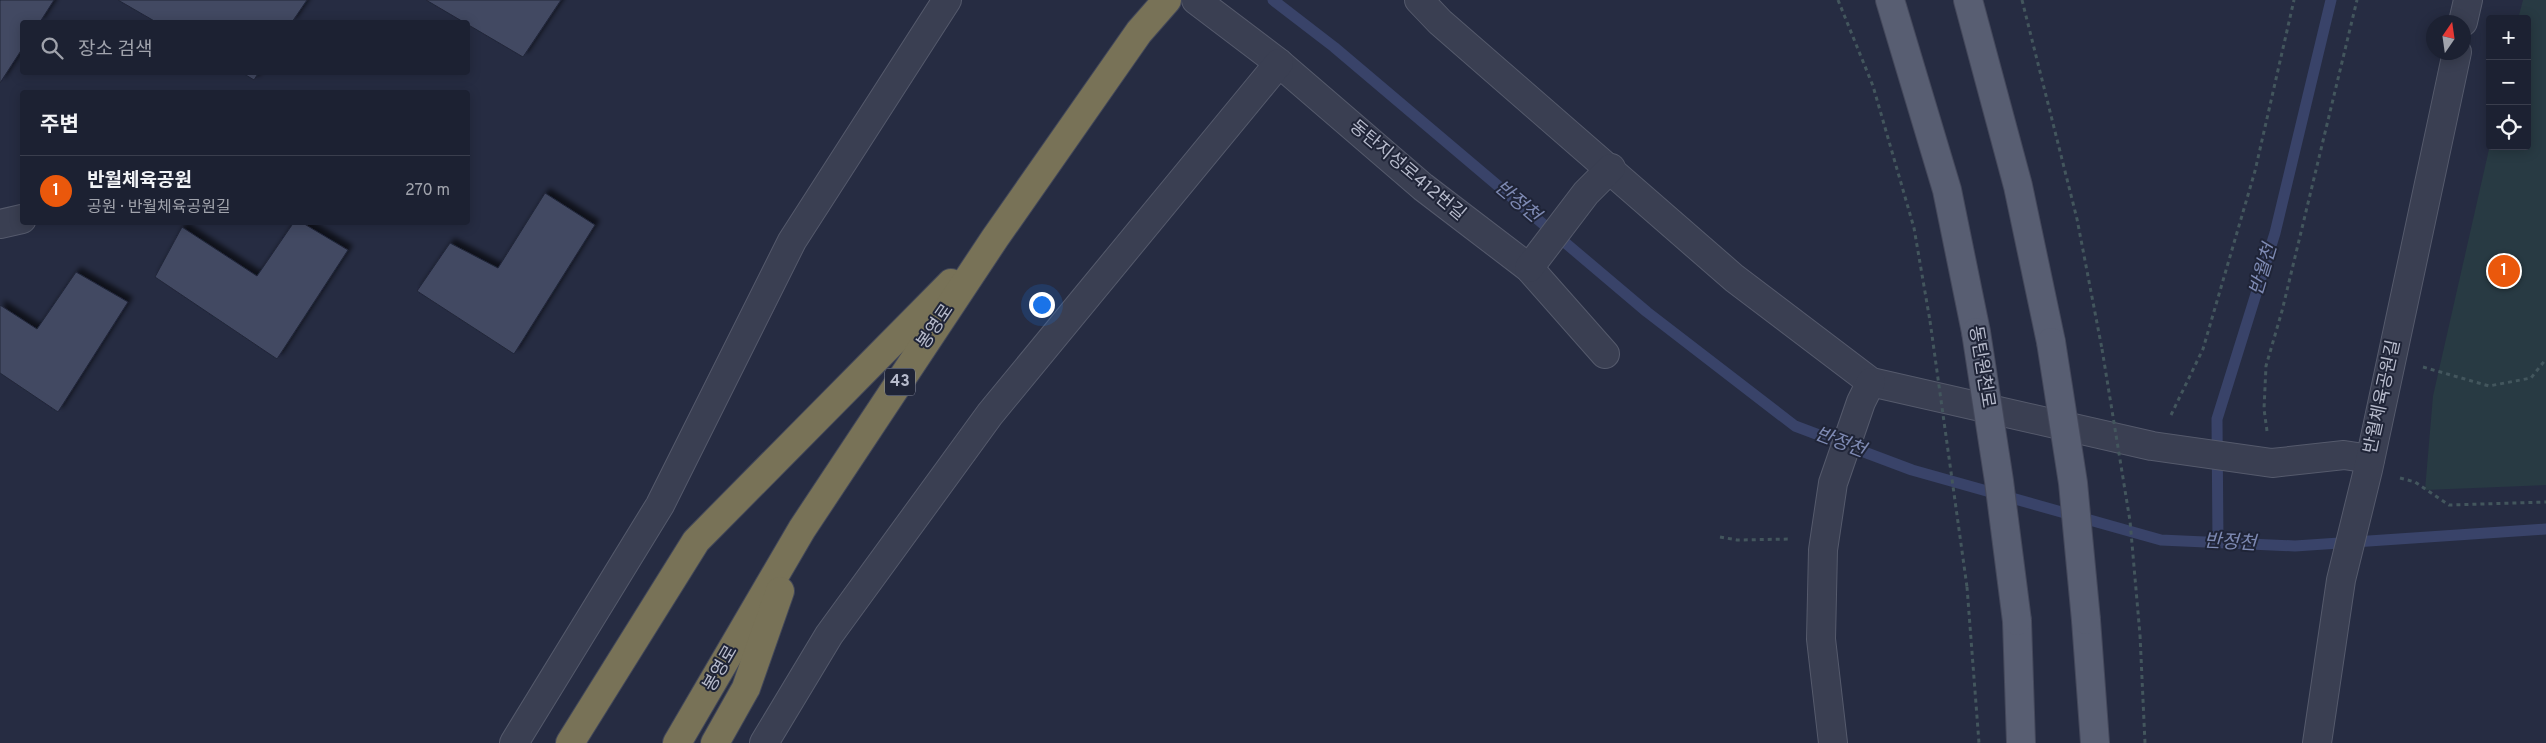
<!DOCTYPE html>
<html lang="ko">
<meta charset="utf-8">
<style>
body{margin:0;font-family:Overpass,"Noto Sans KR",sans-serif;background:#25293a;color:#f1f3f6}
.controls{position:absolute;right:15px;top:15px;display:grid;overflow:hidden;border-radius:5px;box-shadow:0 2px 12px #0003}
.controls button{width:45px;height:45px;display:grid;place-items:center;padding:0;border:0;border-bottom:1px solid #3a3e4d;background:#1c2132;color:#f1f3f6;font:25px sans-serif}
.compass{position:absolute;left:2426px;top:15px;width:45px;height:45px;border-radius:50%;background:#1c2132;box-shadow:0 2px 12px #0003;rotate:13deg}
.you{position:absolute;left:1041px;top:304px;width:18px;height:18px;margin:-12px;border:4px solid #fff;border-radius:50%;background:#1a73e8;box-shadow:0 0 0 8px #1a73e833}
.badge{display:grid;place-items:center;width:32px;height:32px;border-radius:50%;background:#ea580c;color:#fff;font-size:16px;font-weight:700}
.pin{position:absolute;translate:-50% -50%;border:2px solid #fff;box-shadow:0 1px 5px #0006}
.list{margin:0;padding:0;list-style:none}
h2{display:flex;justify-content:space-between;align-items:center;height:65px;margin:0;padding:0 20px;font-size:21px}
h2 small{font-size:16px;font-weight:400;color:#a0a3ac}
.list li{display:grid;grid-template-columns:32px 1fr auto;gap:15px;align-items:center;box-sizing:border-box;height:70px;padding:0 20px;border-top:1px solid #3a3e4d}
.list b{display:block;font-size:19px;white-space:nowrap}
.list p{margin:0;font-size:16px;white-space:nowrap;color:#a0a3ac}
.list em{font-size:16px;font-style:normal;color:#a0a3ac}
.icon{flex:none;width:28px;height:28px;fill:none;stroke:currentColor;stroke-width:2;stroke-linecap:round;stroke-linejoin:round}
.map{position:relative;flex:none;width:2546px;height:743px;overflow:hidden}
.search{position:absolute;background:#1c2132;box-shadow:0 2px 12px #0003;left:20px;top:20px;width:450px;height:55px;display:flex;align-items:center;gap:12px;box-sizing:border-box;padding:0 18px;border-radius:5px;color:#a0a3ac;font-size:19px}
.panel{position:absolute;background:#1c2132;box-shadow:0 2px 12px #0003;left:20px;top:90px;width:450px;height:135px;border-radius:5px}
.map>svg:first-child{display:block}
</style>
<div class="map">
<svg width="2546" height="743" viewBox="0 0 2546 743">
<defs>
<filter id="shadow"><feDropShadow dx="4.5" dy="-4.5" stdDeviation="2.5" flood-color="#0009"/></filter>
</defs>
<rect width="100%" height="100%" fill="#262c42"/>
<polygon fill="#283a43" points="2523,0 2546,0 2546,485 2425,490 2433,396 2490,145 2527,146 2527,19 2518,19"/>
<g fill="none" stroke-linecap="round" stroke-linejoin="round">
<g stroke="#394369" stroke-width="11">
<polyline points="1273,0 1334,47 1647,312 1795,426 1912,470 2161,540 2295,546 2546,529"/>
<polyline points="2218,542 2217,419 2275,233 2331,0"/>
</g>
</g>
<g fill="#424962" stroke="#212639" filter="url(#shadow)">
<polygon points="0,0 54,0 40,22 22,22 22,49 0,83"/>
<polygon points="118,0 307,0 292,22 156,22"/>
<polygon points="426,0 561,0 523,57"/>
<polygon points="241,72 259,72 254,80"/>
<polygon points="545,193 595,225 514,354 417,291 450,243 498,268"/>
<polygon points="294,222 301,222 348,250 277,359 155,277 182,227 257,276"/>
<polygon points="76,272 128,302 58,412 0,373 0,305 37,329"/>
</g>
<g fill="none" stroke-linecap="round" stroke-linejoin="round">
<defs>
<g id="minor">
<polyline points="1196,0 1279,63 1423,187 1529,268 1605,354"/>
<polyline points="1419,0 1440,22 1734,278 1871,382 2152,446 2272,463 2344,455 2370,459"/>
<polyline points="2463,22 2468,0"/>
<polyline points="0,224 22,219"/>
<polyline points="1529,268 1586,193 1611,168"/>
<polyline points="514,743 660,505 792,241 947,0"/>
<polyline points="764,743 829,635 990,414 1279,63"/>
<polyline points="1833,743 1821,639 1823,550 1833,483 1861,402 1871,382"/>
<polyline points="2317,743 2341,580 2368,470 2457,52"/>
</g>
<g id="major">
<polyline points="1890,0 1947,190 1976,332"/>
<polyline points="1968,0 2018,186 2051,342"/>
<polyline points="2086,620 2095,743"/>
<polyline points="2017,621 2021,743"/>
</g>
<g id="highway">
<polyline points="570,743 696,541 951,283"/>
<polyline points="677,743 802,529 995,238 1139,32 1167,0"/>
<polyline points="715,743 746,688 780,591"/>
</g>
</defs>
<use href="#minor" stroke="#555a6c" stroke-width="30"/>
<use href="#major" stroke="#44485b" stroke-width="30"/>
<use href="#highway" stroke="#424759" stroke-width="30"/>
<g stroke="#43565d" stroke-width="3" stroke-dasharray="4 4" stroke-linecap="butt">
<polyline points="1838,0 1873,86 1914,228 1930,321"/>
<polyline points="2022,0 2077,219 2102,349"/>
<polyline points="2423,367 2489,386 2531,378 2546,359"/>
<polyline points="2171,415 2203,349 2255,171 2294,0"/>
<polyline points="2267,431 2264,409 2266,366 2282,311 2357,0"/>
<polyline points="2400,478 2415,482 2449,505 2546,502"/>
<polyline points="1720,537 1737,540 1791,539"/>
<polyline points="1967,587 1979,743"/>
<polyline points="2140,635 2145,743"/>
</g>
<use href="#minor" stroke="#3a3f52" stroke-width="28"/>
<use href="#major" stroke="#585e72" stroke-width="28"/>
<use href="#highway" stroke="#787257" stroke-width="28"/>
<defs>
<g id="major-bridge">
<polyline points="1976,332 1999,481 2017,621"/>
<polyline points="2051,342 2073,483 2086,620"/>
</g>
</defs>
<use href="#major-bridge" stroke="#44485b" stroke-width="30" stroke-linecap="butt"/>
<g stroke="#43565d" stroke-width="3" stroke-dasharray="4 4" stroke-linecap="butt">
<polyline points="1930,321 1967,587"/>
<polyline points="2102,349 2130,521 2140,635"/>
</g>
<use href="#major-bridge" stroke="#585e72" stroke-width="28"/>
</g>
<g text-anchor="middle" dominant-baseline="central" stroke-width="4" stroke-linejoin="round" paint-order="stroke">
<rect fill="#1f2437" stroke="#898e9f" stroke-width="1" x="885" y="368.5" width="30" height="27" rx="4"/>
<g font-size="16" font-weight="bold" fill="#b7bbcc">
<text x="900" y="382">43</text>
</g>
<g font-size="18" fill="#b7bbcc" stroke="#1f2437">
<text transform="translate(1407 171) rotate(40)">동탄지성로412번길</text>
<text transform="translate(936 327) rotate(-56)">봉영로</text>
<text transform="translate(1981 367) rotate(81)">동탄원천로</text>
<text transform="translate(2383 397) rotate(-78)">반월체육공원길</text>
<text transform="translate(721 669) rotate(-60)">봉영로</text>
</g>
<g font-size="19" font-style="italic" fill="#7e8ab3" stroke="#1f2437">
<text transform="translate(1517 202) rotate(40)">반정천</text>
<text transform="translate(2264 270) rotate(-73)">반월천</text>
<text transform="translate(1840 443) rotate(21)">반정천</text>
<text transform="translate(2230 543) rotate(3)">반정천</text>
</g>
</g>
</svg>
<div class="controls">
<button>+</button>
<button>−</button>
<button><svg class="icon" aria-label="locate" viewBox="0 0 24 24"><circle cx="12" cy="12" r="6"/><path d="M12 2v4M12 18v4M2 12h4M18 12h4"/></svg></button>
</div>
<svg class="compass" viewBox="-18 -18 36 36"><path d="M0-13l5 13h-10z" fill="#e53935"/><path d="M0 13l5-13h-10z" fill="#a0a3ac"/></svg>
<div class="you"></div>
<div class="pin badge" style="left:2504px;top:271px">1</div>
<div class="search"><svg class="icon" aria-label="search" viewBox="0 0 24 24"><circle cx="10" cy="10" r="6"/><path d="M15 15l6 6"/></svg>장소 검색</div>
<section class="panel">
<h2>주변<small></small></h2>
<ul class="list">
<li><span class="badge">1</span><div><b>반월체육공원</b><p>공원 · 반월체육공원길</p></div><em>270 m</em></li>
</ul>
</section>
</div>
